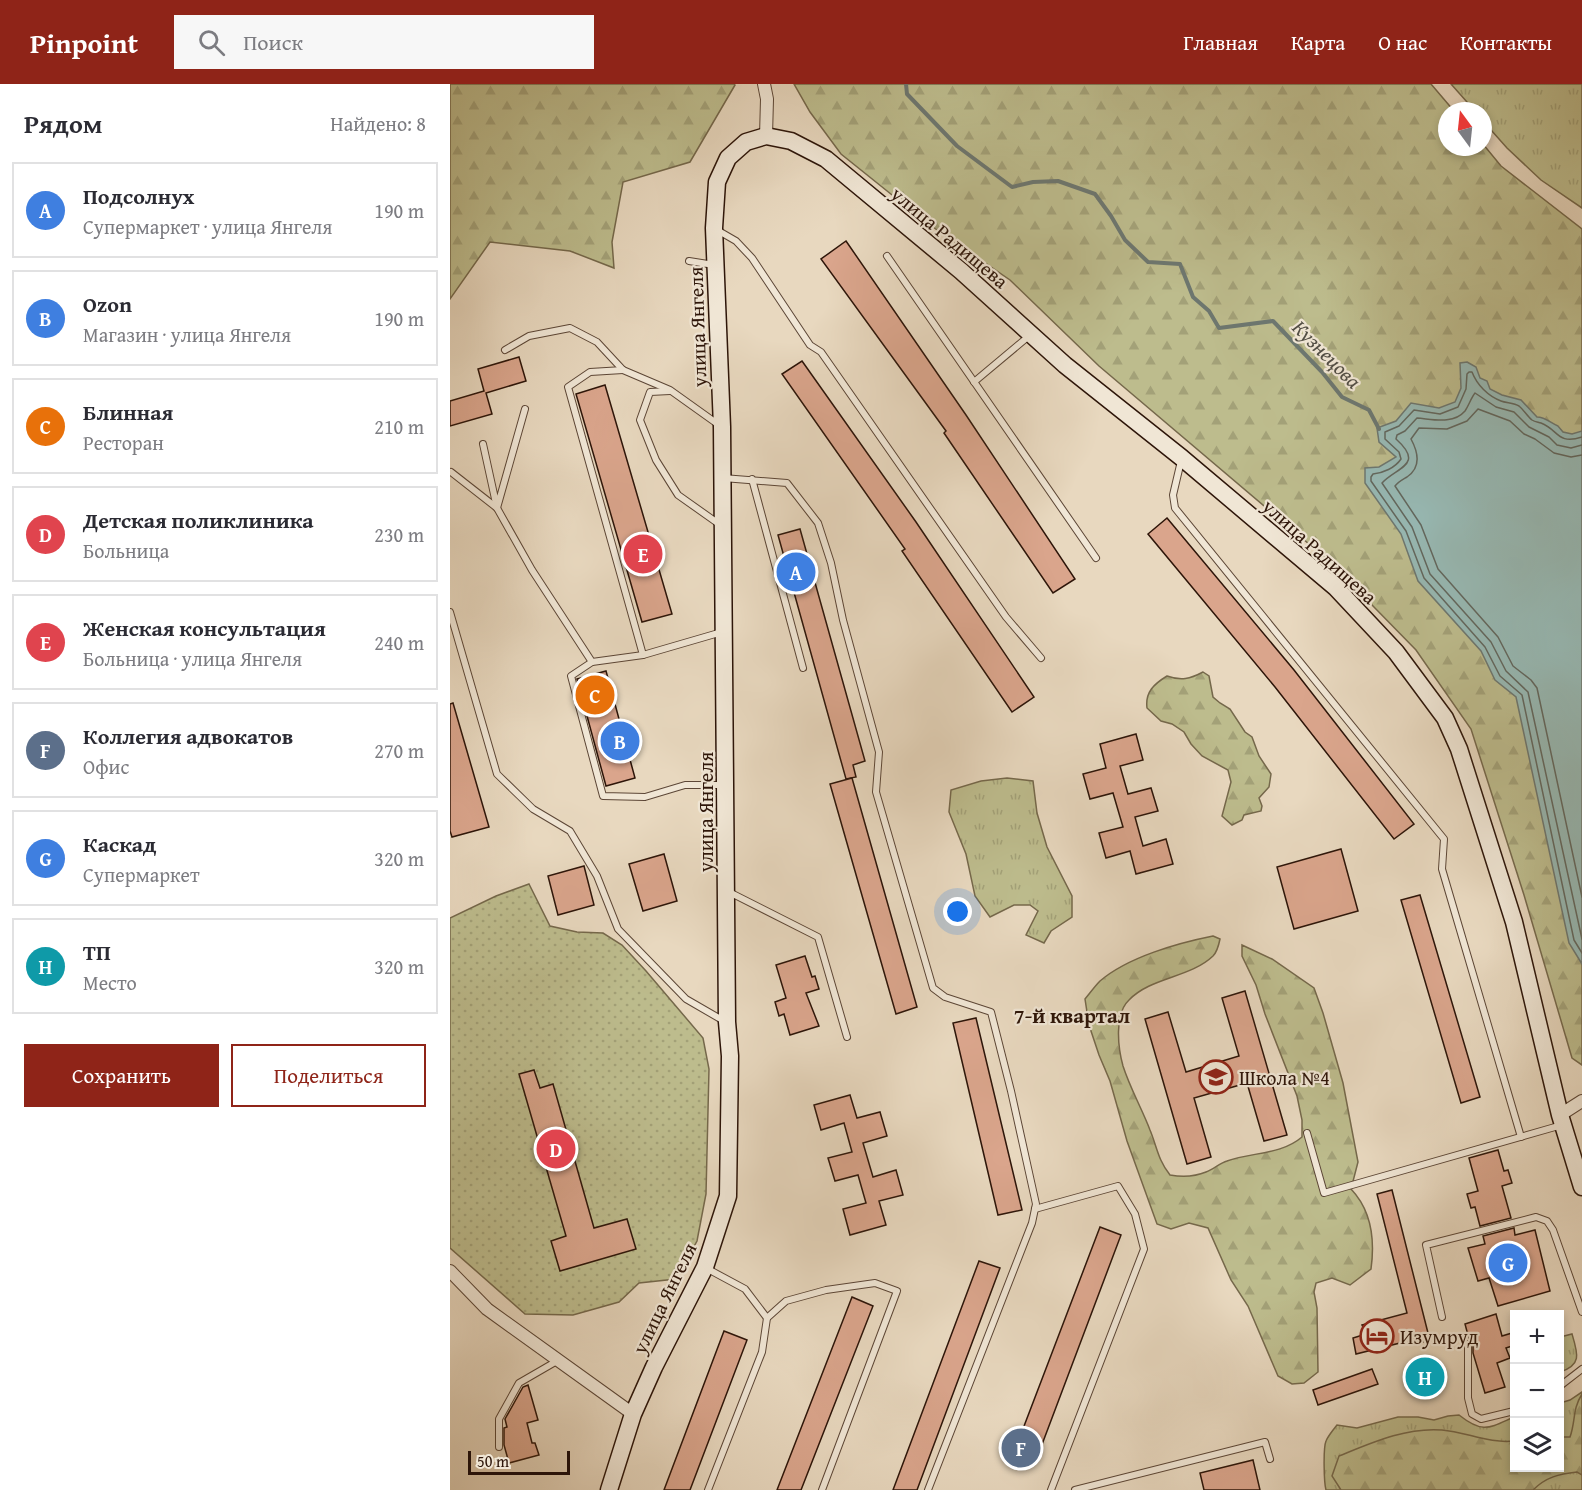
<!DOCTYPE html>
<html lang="ru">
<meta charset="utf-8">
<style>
body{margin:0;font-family:"Gentium Book Plus",serif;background:#f7f7f7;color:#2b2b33}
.controls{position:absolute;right:18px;bottom:18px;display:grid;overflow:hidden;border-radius:0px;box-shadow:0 3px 9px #0003}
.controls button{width:54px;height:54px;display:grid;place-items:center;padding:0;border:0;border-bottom:2px solid #e1e1e2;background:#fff;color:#2b2b33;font:30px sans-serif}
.compass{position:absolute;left:988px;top:18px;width:54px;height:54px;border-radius:50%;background:#fff;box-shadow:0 3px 9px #0003;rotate:345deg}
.scale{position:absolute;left:18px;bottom:15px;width:102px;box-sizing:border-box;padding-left:6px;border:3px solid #2d1509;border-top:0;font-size:16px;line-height:21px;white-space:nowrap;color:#2d1509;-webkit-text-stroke:4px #f0e6d5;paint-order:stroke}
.you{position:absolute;left:508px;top:828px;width:21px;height:21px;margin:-15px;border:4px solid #fff;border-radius:50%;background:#1a73e8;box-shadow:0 0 0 9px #1a73e833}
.badge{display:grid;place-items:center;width:39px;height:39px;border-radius:50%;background:#8f2418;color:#fff;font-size:20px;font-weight:700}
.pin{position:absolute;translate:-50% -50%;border:3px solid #fff;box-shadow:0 2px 6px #0006}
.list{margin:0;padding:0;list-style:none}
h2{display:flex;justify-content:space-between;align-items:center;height:78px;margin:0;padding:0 24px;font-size:26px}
h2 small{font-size:20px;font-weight:400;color:#7c7c81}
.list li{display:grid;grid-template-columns:39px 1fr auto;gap:18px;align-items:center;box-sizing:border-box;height:96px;margin:0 12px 12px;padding:0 12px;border:2px solid #e1e1e2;border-radius:0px}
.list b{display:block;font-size:22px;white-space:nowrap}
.list p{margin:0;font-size:20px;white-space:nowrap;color:#7c7c81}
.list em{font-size:20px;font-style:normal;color:#7c7c81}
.actions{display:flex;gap:12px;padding:18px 24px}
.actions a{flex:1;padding:14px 0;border:2px solid #8f2418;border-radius:0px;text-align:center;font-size:21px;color:#8f2418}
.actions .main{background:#8f2418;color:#fff}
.icon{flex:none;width:33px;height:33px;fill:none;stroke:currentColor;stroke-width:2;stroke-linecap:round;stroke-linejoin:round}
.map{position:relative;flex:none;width:1132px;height:1406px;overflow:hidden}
header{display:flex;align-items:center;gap:36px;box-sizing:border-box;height:84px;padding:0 30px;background:#8f2418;color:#fff}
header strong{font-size:28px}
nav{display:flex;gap:33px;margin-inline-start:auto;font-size:21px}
.search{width:420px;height:54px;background:#f7f7f7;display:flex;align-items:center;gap:15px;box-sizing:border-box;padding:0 21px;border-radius:0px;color:#7c7c81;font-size:22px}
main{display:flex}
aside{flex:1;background:#fff}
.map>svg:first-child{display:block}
</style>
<header>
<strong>Pinpoint</strong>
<div class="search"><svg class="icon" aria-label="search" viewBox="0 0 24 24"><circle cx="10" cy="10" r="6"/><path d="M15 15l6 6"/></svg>Поиск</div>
<nav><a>Главная</a><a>Карта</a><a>О нас</a><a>Контакты</a></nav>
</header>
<main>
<aside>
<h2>Рядом<small>Найдено: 8</small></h2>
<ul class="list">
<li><span class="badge" style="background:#3f7fe0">A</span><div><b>Подсолнух</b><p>Супермаркет · улица Янгеля</p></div><em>190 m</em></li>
<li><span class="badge" style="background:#3f7fe0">B</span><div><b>Ozon</b><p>Магазин · улица Янгеля</p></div><em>190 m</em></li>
<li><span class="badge" style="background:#e8710a">C</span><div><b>Блинная</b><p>Ресторан</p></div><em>210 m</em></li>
<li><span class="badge" style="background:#e0444e">D</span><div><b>Детская поликлиника</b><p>Больница</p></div><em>230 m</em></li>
<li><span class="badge" style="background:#e0444e">E</span><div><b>Женская консультация</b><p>Больница · улица Янгеля</p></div><em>240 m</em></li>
<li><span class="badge" style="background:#5c6f8a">F</span><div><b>Коллегия адвокатов</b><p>Офис</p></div><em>270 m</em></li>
<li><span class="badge" style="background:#3f7fe0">G</span><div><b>Каскад</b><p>Супермаркет</p></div><em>320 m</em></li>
<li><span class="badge" style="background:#0f9aa8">H</span><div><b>ТП</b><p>Место</p></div><em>320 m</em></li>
</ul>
<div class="actions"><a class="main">Сохранить</a><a>Поделиться</a></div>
</aside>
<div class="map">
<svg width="1132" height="1406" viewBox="0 0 1132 1406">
<defs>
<pattern id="grass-tufts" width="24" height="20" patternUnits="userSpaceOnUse" patternTransform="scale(1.5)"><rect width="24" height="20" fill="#bdbc8d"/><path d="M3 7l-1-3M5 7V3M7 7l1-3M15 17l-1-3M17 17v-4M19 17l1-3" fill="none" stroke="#a3a178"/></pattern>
<pattern id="forest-firs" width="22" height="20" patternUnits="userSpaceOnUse" patternTransform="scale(1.5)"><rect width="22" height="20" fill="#bdbc8d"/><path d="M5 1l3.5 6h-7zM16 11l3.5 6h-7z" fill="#a3a178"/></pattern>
<pattern id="park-dots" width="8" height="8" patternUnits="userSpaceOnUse" patternTransform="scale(1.5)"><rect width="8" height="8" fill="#bdbc8d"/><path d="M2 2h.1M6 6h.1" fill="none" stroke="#a3a178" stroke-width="1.8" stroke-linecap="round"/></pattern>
</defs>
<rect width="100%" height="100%" fill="#e8d8bf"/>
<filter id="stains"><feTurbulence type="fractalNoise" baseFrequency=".00333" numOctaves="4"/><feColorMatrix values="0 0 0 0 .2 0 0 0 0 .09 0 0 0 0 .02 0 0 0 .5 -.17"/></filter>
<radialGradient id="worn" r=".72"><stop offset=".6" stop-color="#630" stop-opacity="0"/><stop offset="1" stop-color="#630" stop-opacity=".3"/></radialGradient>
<g fill="url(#grass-tufts)" stroke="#75684b" stroke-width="1.5">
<polygon points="1001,0 1132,0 1132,124 1091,96 1057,64 1033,37 1033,27 1025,27"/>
<polygon points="557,694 583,697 587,729 597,763 622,812 622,833 601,847 594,859 576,851 588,827 580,821 564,821 540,833 525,812 516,770 499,728 501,706 531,697"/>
<path d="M1122,1250C1128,1270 1132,1281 1110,1288V1253Z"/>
<path d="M1132,1308V1406H876C874,1399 873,1364 876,1357C878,1352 883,1346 887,1341L907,1344L948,1333H968L984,1336L998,1332L1009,1331C1033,1350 1039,1344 1064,1333V1384H1110V1319L1120,1316Z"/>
</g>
<g fill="url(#forest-firs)" stroke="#75684b" stroke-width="1.5">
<polygon points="0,0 284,0 285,1 240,78 173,98 162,158 164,184 120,167 40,158 0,215"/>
<polygon points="344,0 981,0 1004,27 997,27 997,63 1033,63 1033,60 1051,82 1132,145 1132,981 1122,974 1074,811 1021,645 966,566 879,477 649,282 560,196 477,139 391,70 360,28"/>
<path d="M753,588L759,592L763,613L770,619L780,625L795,648L802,653L809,672L821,690L819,703L809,714L812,722L811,727L794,731L792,736L782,741L772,732L781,698L778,686L752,672L741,660L734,648L722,640L711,637L697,624C695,608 704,600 717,592C731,597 740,595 753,588Z"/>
<path d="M763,852L770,855C769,860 767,868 763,872C740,894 701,893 679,916C664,930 668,964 673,982C680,1004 692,1025 700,1046C707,1063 708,1076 720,1091C732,1093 744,1093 756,1088C764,1085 770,1079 777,1077C802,1068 831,1071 852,1053V1036L847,1012L815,930L806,901L792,872V861L822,875L864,904L873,929L893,999L908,1078L901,1105C922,1127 925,1156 921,1185L900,1201L882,1194L866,1199L864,1208L867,1224L868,1288L854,1299L842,1300L828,1292L798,1222L781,1196L758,1144L739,1139L721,1145L707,1140L677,1057L660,997L649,971L639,941L635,915C640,909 645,902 650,897C678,873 728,859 763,852Z"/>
<path d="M1132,1310V1391L1127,1388C1109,1390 1096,1393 1083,1406H891L882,1392L889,1372C921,1359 956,1343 992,1346C1016,1348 1040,1360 1064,1357V1384H1110V1353H1120C1126,1336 1122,1326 1132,1310Z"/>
</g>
<polygon fill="url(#park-dots)" stroke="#75684b" stroke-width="1.5" points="79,800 100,842 127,848 153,849 172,861 196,887 253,954 259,985 256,1110 247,1157 226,1195 189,1199 169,1218 123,1231 75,1230 0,1164 0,834 46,812"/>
<path fill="#97b9b4" stroke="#6d7770" stroke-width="1.5" d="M1017,278L1026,283L1030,294L1037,297L1040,305L1052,311L1071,316L1087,333C1095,333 1101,339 1108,342L1113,348L1122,350L1132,347V880L1119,859L1066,613L1045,596L1031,567L968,497L951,450L915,399V384L929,383L946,373L929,358L927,344L946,337L961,319L989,324L1005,318L1011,304L1010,279Z"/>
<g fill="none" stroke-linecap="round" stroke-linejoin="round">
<g stroke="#62675e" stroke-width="1.5">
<path d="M1132,353C1107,361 1109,346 1091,339C1088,338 1085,338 1082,336C1077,332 1074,326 1069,322C1064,319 1056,319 1051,317C1038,312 1027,301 1022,288H1019L1017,290L1016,305L1008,323L990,330L964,326L949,342L935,348V355L949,368L951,375C945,384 933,389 923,390L921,393V397L956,447L974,494L1035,563L1050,592L1072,611L1124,856L1132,869"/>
<path d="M1132,361L1121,364L1107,361L1099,353L1079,343L1064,328L1046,323L1025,309C1021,314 1019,321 1015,327C1003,341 982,335 967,334L955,347L947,351L946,355C975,381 947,383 932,399L962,443L980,490L1041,558L1056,587L1078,608L1132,855"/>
<path d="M1132,371L1121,373L1104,369L1085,355L1074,350L1060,337L1028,325L1017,337L997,345L969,344L961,355C968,368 972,383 957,393C952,396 948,398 945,402L971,441L988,485L1048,553L1063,582L1081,596L1087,604L1132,813"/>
</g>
<polyline stroke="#6d7770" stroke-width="4" points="456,0 457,10 507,62 562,103 583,98 608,97 645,110 661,132 675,156 698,178 730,180 743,213 759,227 769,244 823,237 872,288 892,313 919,326 929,345"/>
</g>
<g fill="#daa58c" stroke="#2d1509" stroke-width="1.5">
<polygon points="396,157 516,331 625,495 603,509 494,349 496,347 371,175"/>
<polygon points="69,273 76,297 36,309 42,330 0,342 0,317 34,307 28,285"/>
<polygon points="352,277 466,438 584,613 562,628 452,467 455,465 332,290"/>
<polygon points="155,301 222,530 192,538 126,310"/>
<polygon points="717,434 844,586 964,740 944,755 825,603 698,450"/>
<polygon points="350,445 415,677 403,681 406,693 396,695 328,451"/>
<polygon points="156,587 185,694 156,702 127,595"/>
<polygon points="3,619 39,743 2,753 0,747 0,620"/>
<polygon points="686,650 693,676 670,682 678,710 701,704 708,727 685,733 693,762 716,755 723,780 686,790 680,767 656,774 649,749 673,743 663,709 640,715 633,690 656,684 650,660"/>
<polygon points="402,694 467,923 446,930 380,700"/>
<polygon points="891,765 908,827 844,845 827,783"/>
<polygon points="214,770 227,817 193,827 179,780"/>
<polygon points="134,782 144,821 108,831 98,792"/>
<polygon points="970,811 1030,1013 1011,1019 951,816"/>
<polygon points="355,872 362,893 365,892 369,905 356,909 369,942 340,951 334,930 329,932 325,918 336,914 326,881"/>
<polygon points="795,907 837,1051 814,1057 797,999 744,1014 761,1073 737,1080 695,935 718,928 736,988 789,972 772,914"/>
<polygon points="526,934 572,1126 548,1131 503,939"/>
<polygon points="84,986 90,1004 103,1000 144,1144 177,1135 186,1165 110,1187 101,1157 116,1152 69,990"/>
<polygon points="400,1011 407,1034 430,1028 437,1052 413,1059 423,1093 446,1086 453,1111 429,1117 436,1141 400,1151 393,1125 416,1119 408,1091 385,1097 378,1074 402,1068 394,1039 371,1046 364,1021"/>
<polygon points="1048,1066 1054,1087 1058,1086 1062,1099 1052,1102 1061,1134 1030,1142 1025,1123 1021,1124 1017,1110 1028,1107 1019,1074"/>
<polygon points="942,1106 980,1257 967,1259 966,1255 906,1270 903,1254 916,1250 912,1241 957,1229 927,1110"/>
<polygon points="650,1143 671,1151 585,1379 563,1371"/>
<polygon points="1064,1144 1065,1151 1085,1146 1100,1207 1048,1222 1039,1194 1028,1197 1018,1164 1035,1160 1033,1152"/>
<polygon points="529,1177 550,1184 467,1406 443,1406"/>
<polygon points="402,1213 423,1222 351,1406 327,1406"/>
<polygon points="1046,1230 1052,1252 1062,1249 1065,1261 1056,1264 1060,1274 1047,1279 1055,1303 1035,1309 1023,1269 1023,1258 1019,1255 1015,1240"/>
<polygon points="274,1247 297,1256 240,1406 214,1406"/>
<polygon points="984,1282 988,1297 967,1303 963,1288"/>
<polygon points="922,1285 928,1300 868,1321 863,1306"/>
<polygon points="78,1301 88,1336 77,1339 82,1359 85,1359 89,1371 59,1379 54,1361 54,1344 57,1343 55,1335 73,1303"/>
<polygon points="803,1376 810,1406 754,1406 750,1389"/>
</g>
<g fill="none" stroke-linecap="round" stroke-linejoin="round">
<defs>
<g id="lane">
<polyline points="267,146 286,157 302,174 360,261 371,268 556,533 591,574"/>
<polyline points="437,172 646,474"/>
<polyline points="239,177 264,181"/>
<polyline points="55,266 79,252 120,244 147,258 173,286 220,306 269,341"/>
<polyline points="173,286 140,288 118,303 193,571 272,548"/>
<polyline points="524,298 579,252"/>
<polyline points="220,307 200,308 190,336 206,376 228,411 269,440"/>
<polyline points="33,360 47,424 75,325"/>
<polyline points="731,377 723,411 725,424 994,755 992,785 1071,1053"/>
<polyline points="1,388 47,424 82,486 142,578 193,571"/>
<polyline points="273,394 337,399 368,439 381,479 393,536 429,668 426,708 483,904 495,913 541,928 561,1007 586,1120 582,1139 478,1406"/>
<polyline points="302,395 353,584"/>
<polyline points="0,528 47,690 83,725 120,747 147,792 168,845 236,915 274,937"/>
<polyline points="142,578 121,592 153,712 195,713 235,701 274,701"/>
<polyline points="277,807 368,853 397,953"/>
<polyline points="857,1049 874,1109 1112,1041"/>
<polyline points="585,1125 668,1102 685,1130 694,1165 601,1406"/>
<polyline points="256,1184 295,1205 317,1234"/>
<polyline points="992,1233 976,1161 1086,1133 1097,1137 1103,1146 1132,1228"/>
<polyline points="1018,1260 1018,1314 1022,1330 1031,1335 1064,1327"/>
<polyline points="1110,1302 1132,1285"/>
<polyline points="49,1363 49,1335 69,1299 107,1277"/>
<polyline points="258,1406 312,1268 317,1234 336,1217 376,1206 425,1199 447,1207 372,1406"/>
<polyline points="625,1406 815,1358 820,1375"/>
</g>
<g id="street">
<polyline points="314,0 317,15 316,52"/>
<polyline points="1110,1031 1132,1017"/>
<polyline points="0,1187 37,1225 183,1330"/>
</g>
<polyline id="secondary" points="159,1406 183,1330 204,1283 255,1183 278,1112 280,972 277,938 272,343 264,144 267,98 278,74 296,58 316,52 341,57 376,75 511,187 615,281 732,374 886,504 946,568 995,634 1009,665 1064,838 1110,1031 1132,1103"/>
</defs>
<use href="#lane" stroke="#5c4636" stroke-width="8"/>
<use href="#street" stroke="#5c4636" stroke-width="14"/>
<use href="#secondary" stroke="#2d1509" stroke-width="19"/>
<use href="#lane" stroke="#f0e6d5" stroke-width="6"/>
<use href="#street" stroke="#f0e6d5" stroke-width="12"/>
<use href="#secondary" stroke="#f0e6d5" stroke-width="16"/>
</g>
<defs>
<symbol id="school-ring" viewBox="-11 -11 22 22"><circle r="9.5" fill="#f0e6d5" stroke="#8f2418" stroke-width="1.5"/><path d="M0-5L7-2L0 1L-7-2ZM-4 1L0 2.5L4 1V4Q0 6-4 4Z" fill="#8f2418"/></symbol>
<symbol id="hotel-ring" viewBox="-11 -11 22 22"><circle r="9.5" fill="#f0e6d5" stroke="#8f2418" stroke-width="1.5"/><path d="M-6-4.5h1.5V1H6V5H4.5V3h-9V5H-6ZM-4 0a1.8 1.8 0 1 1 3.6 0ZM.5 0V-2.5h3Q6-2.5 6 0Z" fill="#8f2418"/></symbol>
</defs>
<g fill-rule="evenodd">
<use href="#school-ring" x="747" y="974" width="38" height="38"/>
<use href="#hotel-ring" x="908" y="1233" width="38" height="38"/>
</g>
<g text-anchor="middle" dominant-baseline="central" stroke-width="4.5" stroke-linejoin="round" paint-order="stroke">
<g font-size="20" fill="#2d1509" stroke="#f0e6d5">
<text transform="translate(500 153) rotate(40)">улица Радищева</text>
<text transform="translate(247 243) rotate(-92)">улица Янгеля</text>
<text transform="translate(870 467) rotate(42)">улица Радищева</text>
<text transform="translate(255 728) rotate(-90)">улица Янгеля</text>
<text transform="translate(214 1214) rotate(-64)">улица Янгеля</text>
</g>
<g font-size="20" fill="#2d1509" stroke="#f0e6d5" text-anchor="start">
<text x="789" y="993">Школа №4</text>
<text x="950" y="1252">Изумруд</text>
</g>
<g font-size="21" font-style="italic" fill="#524e45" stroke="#f0e6d5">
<text transform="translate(877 270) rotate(45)">Кузнецова</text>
</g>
<g font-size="21" font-weight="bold" fill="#2d1509" stroke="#f0e6d5">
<text x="622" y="931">7-й квартал</text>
</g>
</g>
<rect width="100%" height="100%" filter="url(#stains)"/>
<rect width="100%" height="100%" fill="url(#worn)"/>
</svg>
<div class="controls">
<button>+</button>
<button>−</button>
<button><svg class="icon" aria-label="layers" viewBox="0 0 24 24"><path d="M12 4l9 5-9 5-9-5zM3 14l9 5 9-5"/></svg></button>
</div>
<svg class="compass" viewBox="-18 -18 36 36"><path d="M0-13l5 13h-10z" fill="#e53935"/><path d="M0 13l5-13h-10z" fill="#7c7c81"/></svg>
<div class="scale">50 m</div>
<div class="you"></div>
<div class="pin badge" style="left:346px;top:488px;background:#3f7fe0">A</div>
<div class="pin badge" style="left:170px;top:657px;background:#3f7fe0">B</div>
<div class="pin badge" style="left:145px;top:611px;background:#e8710a">C</div>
<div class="pin badge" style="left:106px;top:1065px;background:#e0444e">D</div>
<div class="pin badge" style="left:193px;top:470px;background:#e0444e">E</div>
<div class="pin badge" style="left:571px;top:1364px;background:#5c6f8a">F</div>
<div class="pin badge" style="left:1058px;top:1179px;background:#3f7fe0">G</div>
<div class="pin badge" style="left:975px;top:1293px;background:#0f9aa8">H</div>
</div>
</main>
